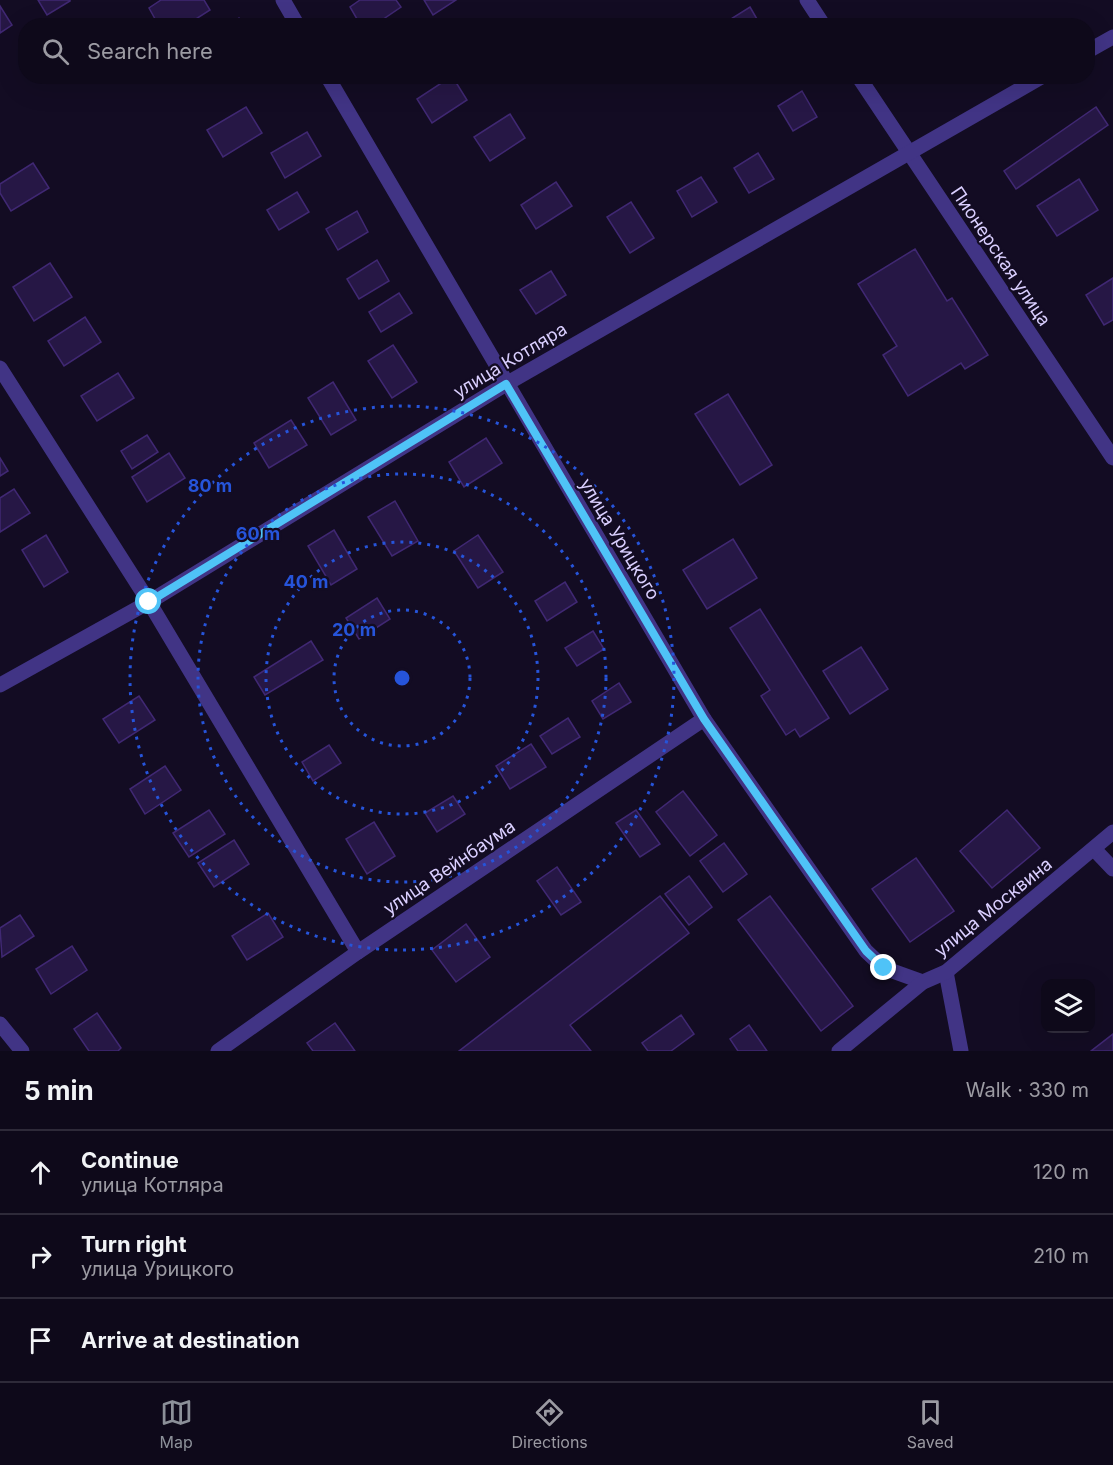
<!DOCTYPE html>
<meta charset="utf-8">
<style>
body{margin:0;font-family:Inter,sans-serif;background:#171223;color:#f1f3f6}
.controls{position:absolute;right:18px;bottom:18px;display:grid;overflow:hidden;border-radius:12px;box-shadow:0 6px 24px #0002}
.controls button{width:54px;height:54px;display:grid;place-items:center;padding:0;border:0;border-bottom:2px solid #2e2a39;background:#0e091a;color:#f1f3f6;font:30px sans-serif}
.stop{position:absolute;width:18px;height:18px;margin:-14px;border:4px solid #4fc3f7;border-radius:50%;background:#fff}
.stop.end{background:#4fc3f7;border-color:#fff;box-shadow:0 2px 6px #0008}
.list{margin:0;padding:0;list-style:none}
h2{display:flex;justify-content:space-between;align-items:center;height:78px;margin:0;padding:0 24px;font-size:26px}
h2 small{font-size:20px;font-weight:400;color:#9b9aa2}
.list li{display:grid;grid-template-columns:39px 1fr auto;gap:18px;align-items:center;box-sizing:border-box;height:84px;padding:0 24px;border-top:2px solid #2e2a39}
.list b{display:block;font-size:22px;white-space:nowrap}
.list p{margin:0;font-size:20px;white-space:nowrap;color:#9b9aa2}
.list em{font-size:20px;font-style:normal;color:#9b9aa2}
.icon{flex:none;width:33px;height:33px;fill:none;stroke:currentColor;stroke-width:2;stroke-linecap:round;stroke-linejoin:round}
.map{position:relative;flex:none;width:1113px;height:1051px;overflow:hidden}
.search{position:absolute;background:#0e091a;box-shadow:0 6px 24px #0002;left:18px;right:18px;top:18px;height:66px;display:flex;align-items:center;gap:15px;box-sizing:border-box;padding:0 21px;border-radius:24px;color:#9b9aa2;font-size:22px}
.sheet{height:330px;background:#0e091a}
nav{display:flex;justify-content:space-around;align-items:center;box-sizing:border-box;height:84px;border-top:2px solid #2e2a39;background:#0e091a;font-size:16px;color:#9b9aa2}
nav a{display:grid;justify-items:center;gap:3px}
nav .on{color:#8c9099}
.map>svg:first-child{display:block}
</style>
<div class="map">
<svg width="1113" height="1051" viewBox="0 0 1113 1051">
<rect width="100%" height="100%" fill="#130c23"/>
<g fill="#261745" stroke="#402873" stroke-width="1.5">
<polygon points="38,0 70,0 70,1 47,15"/>
<polygon points="161,0 204,0 210,10 185,26 159,26 149,8"/>
<polygon points="360,0 396,0 401,7 373,26 361,26 350,7"/>
<polygon points="424,0 456,0 433,15"/>
<polygon points="0,6 12,25 0,33"/>
<polygon points="750,7 761,26 728,26 726,22"/>
<polygon points="239,18 243,26 226,26"/>
<polygon points="452,76 467,100 432,123 417,99"/>
<polygon points="931,76 944,76 935,82"/>
<polygon points="802,91 817,117 793,131 778,106"/>
<polygon points="246,107 262,133 223,157 207,130"/>
<polygon points="1096,107 1108,125 1016,189 1004,171"/>
<polygon points="510,114 525,138 490,161 474,137"/>
<polygon points="307,132 321,156 285,178 271,153"/>
<polygon points="758,153 774,179 749,193 734,168"/>
<polygon points="33,163 49,188 11,211 0,193 0,184"/>
<polygon points="701,177 717,202 692,217 677,191"/>
<polygon points="1079,179 1098,210 1057,236 1037,206"/>
<polygon points="556,182 572,206 536,229 521,205"/>
<polygon points="297,192 309,212 279,230 267,210"/>
<polygon points="631,202 654,238 630,253 607,217"/>
<polygon points="357,211 368,232 338,250 326,229"/>
<polygon points="915,249 947,301 952,298 988,355 965,369 961,363 908,396 883,355 897,346 858,284"/>
<polygon points="377,260 389,281 359,299 347,279"/>
<polygon points="50,263 72,297 34,321 13,287"/>
<polygon points="551,271 566,295 536,314 520,290"/>
<polygon points="1113,278 1113,320 1104,325 1086,295"/>
<polygon points="399,293 412,313 381,332 369,312"/>
<polygon points="85,317 101,342 64,366 48,341"/>
<polygon points="393,345 417,382 392,398 368,361"/>
<polygon points="118,373 134,398 97,421 81,396"/>
<polygon points="333,382 356,420 331,435 308,398"/>
<polygon points="728,394 772,465 740,485 695,414"/>
<polygon points="291,420 307,445 269,468 254,443"/>
<polygon points="147,435 158,452 132,469 121,451"/>
<polygon points="486,438 502,463 464,487 449,462"/>
<polygon points="169,453 185,478 147,502 132,477"/>
<polygon points="0,458 8,471 0,476"/>
<polygon points="14,489 30,513 0,532 0,498"/>
<polygon points="395,501 418,541 392,556 368,517"/>
<polygon points="334,530 357,569 331,585 308,546"/>
<polygon points="46,535 68,572 44,587 22,550"/>
<polygon points="478,535 503,572 478,588 454,551"/>
<polygon points="733,539 757,578 707,609 683,570"/>
<polygon points="565,582 577,602 547,621 535,601"/>
<polygon points="377,598 390,619 359,639 346,618"/>
<polygon points="760,609 829,718 800,737 795,729 786,735 761,696 770,690 730,628"/>
<polygon points="593,631 604,649 577,666 565,648"/>
<polygon points="311,641 323,660 265,695 254,677"/>
<polygon points="861,647 888,689 850,714 823,671"/>
<polygon points="619,683 631,702 603,719 592,701"/>
<polygon points="139,696 155,720 119,743 103,719"/>
<polygon points="568,718 580,737 552,754 540,736"/>
<polygon points="531,744 546,767 510,789 496,766"/>
<polygon points="329,745 341,763 313,781 302,762"/>
<polygon points="165,766 181,790 145,814 130,789"/>
<polygon points="683,791 717,835 690,856 656,812"/>
<polygon points="453,796 465,814 437,832 425,813"/>
<polygon points="209,810 225,834 189,857 173,833"/>
<polygon points="636,810 660,844 640,857 616,823"/>
<polygon points="1007,810 1040,848 992,888 960,851"/>
<polygon points="374,822 395,856 367,874 346,839"/>
<polygon points="234,840 249,864 214,887 198,863"/>
<polygon points="724,843 747,874 723,892 700,861"/>
<polygon points="916,858 954,911 910,942 872,889"/>
<polygon points="557,867 581,902 561,915 537,881"/>
<polygon points="689,876 712,907 689,925 665,894"/>
<polygon points="660,896 689,933 570,1025 591,1051 459,1051"/>
<polygon points="770,896 853,1006 821,1031 738,920"/>
<polygon points="268,913 283,937 247,960 232,936"/>
<polygon points="20,915 34,936 2,957 0,928"/>
<polygon points="466,924 490,957 456,982 432,950"/>
<polygon points="72,946 87,970 51,994 36,969"/>
<polygon points="97,1013 121,1048 118,1051 89,1051 74,1029"/>
<polygon points="681,1015 694,1034 671,1051 648,1051 642,1043"/>
<polygon points="335,1023 355,1051 313,1051 307,1043"/>
<polygon points="749,1025 767,1051 738,1051 730,1039"/>
<polygon points="1113,1034 1113,1051 1091,1051"/>
</g>
<g fill="none" stroke-linecap="round" stroke-linejoin="round">
<g stroke="#413485" stroke-width="15">
<polyline points="283,0 298,26"/>
<polyline points="807,0 824,26"/>
<polyline points="1088,51 1113,37"/>
<polyline points="327,76 704,719 866,951 884,968 923,982"/>
<polyline points="858,76 1113,458"/>
<polyline points="0,368 149,602 358,952"/>
<polyline points="0,685 149,602 506,384 1043,76"/>
<polyline points="1094,849 1113,869"/>
<polyline points="946,972 961,1051"/>
<polyline points="0,1024 22,1051"/>
<polyline points="218,1051 358,952 704,719"/>
<polyline points="839,1051 923,982 946,972 1113,832"/>
</g>
</g>
<g fill="none" stroke-linecap="round" stroke-linejoin="round">
<polyline stroke="#4fc3f7" stroke-width="8" points="149,602 506,384 704,719 866,951 884,968"/>
</g>
<g fill="none" stroke="#2654da" stroke-width="3" stroke-dasharray="3 6">
<circle cx="402" cy="678" r="68"/>
<circle cx="402" cy="678" r="136"/>
<circle cx="402" cy="678" r="204"/>
<circle cx="402" cy="678" r="272"/>
</g>
<g text-anchor="middle" dominant-baseline="central" stroke-width="4.5" stroke-linejoin="round" paint-order="stroke">
<g font-size="18" fill="#dacfff" stroke="#130c23">
<text transform="translate(1001 256) rotate(56)">Пионерская улица</text>
<text transform="translate(510 360) rotate(-31)">улица Котляра</text>
<text transform="translate(620 539) rotate(59)">улица Урицкого</text>
<text transform="translate(449 867) rotate(-34)">улица Вейнбаума</text>
<text transform="translate(993 907) rotate(-39)">улица Москвина</text>
</g>
</g>
<circle cx="402" cy="678" r="9" fill="#2654da" stroke="#130c23" stroke-width="3"/>
<g font-size="18" text-anchor="middle" font-weight="bold" fill="#2654da" stroke="#130c23" stroke-width="4.5" stroke-linejoin="round" paint-order="stroke">
<text x="210" y="492">80 m</text>
<text x="258" y="540">60 m</text>
<text x="306" y="588">40 m</text>
<text x="354" y="636">20 m</text>
</g>
</svg>
<div class="controls">
<button><svg class="icon" aria-label="layers" viewBox="0 0 24 24"><path d="M12 4l9 5-9 5-9-5zM3 14l9 5 9-5"/></svg></button>
</div>
<div class="stop" style="left:149px;top:602px"></div>
<div class="stop end" style="left:884px;top:968px"></div>
<div class="search"><svg class="icon" aria-label="search" viewBox="0 0 24 24"><circle cx="10" cy="10" r="6"/><path d="M15 15l6 6"/></svg>Search here</div>
</div>
<section class="sheet">
<h2>5 min<small>Walk · 330 m</small></h2>
<ul class="list">
<li><svg class="icon" aria-label="ahead" viewBox="0 0 24 24"><path d="M12 20V5M6 11l6-6 6 6"/></svg><div><b>Continue</b><p>улица Котляра</p></div><em>120 m</em></li>
<li><svg class="icon" aria-label="right" viewBox="0 0 24 24"><path d="M7 20v-9h11M14 6l5 5-5 5"/></svg><div><b>Turn right</b><p>улица Урицкого</p></div><em>210 m</em></li>
<li><svg class="icon" aria-label="arrive" viewBox="0 0 24 24"><path d="M6 21V4h12l-3 4 3 4H6"/></svg><div><b>Arrive at destination</b></div></li>
</ul>
</section>
<nav>
<a class="on"><svg class="icon" aria-label="map" viewBox="0 0 24 24"><path d="M3 6l6-2 6 2 6-2v14l-6 2-6-2-6 2zM9 4v14M15 6v14"/></svg>Map</a>
<a><svg class="icon" aria-label="directions" viewBox="0 0 24 24"><path d="M12 3l9 9-9 9-9-9zM9 14v-3h6M13 9l2 2-2 2"/></svg>Directions</a>
<a><svg class="icon" aria-label="saved" viewBox="0 0 24 24"><path d="M7 4h10v16l-5-4-5 4z"/></svg>Saved</a>
</nav>
